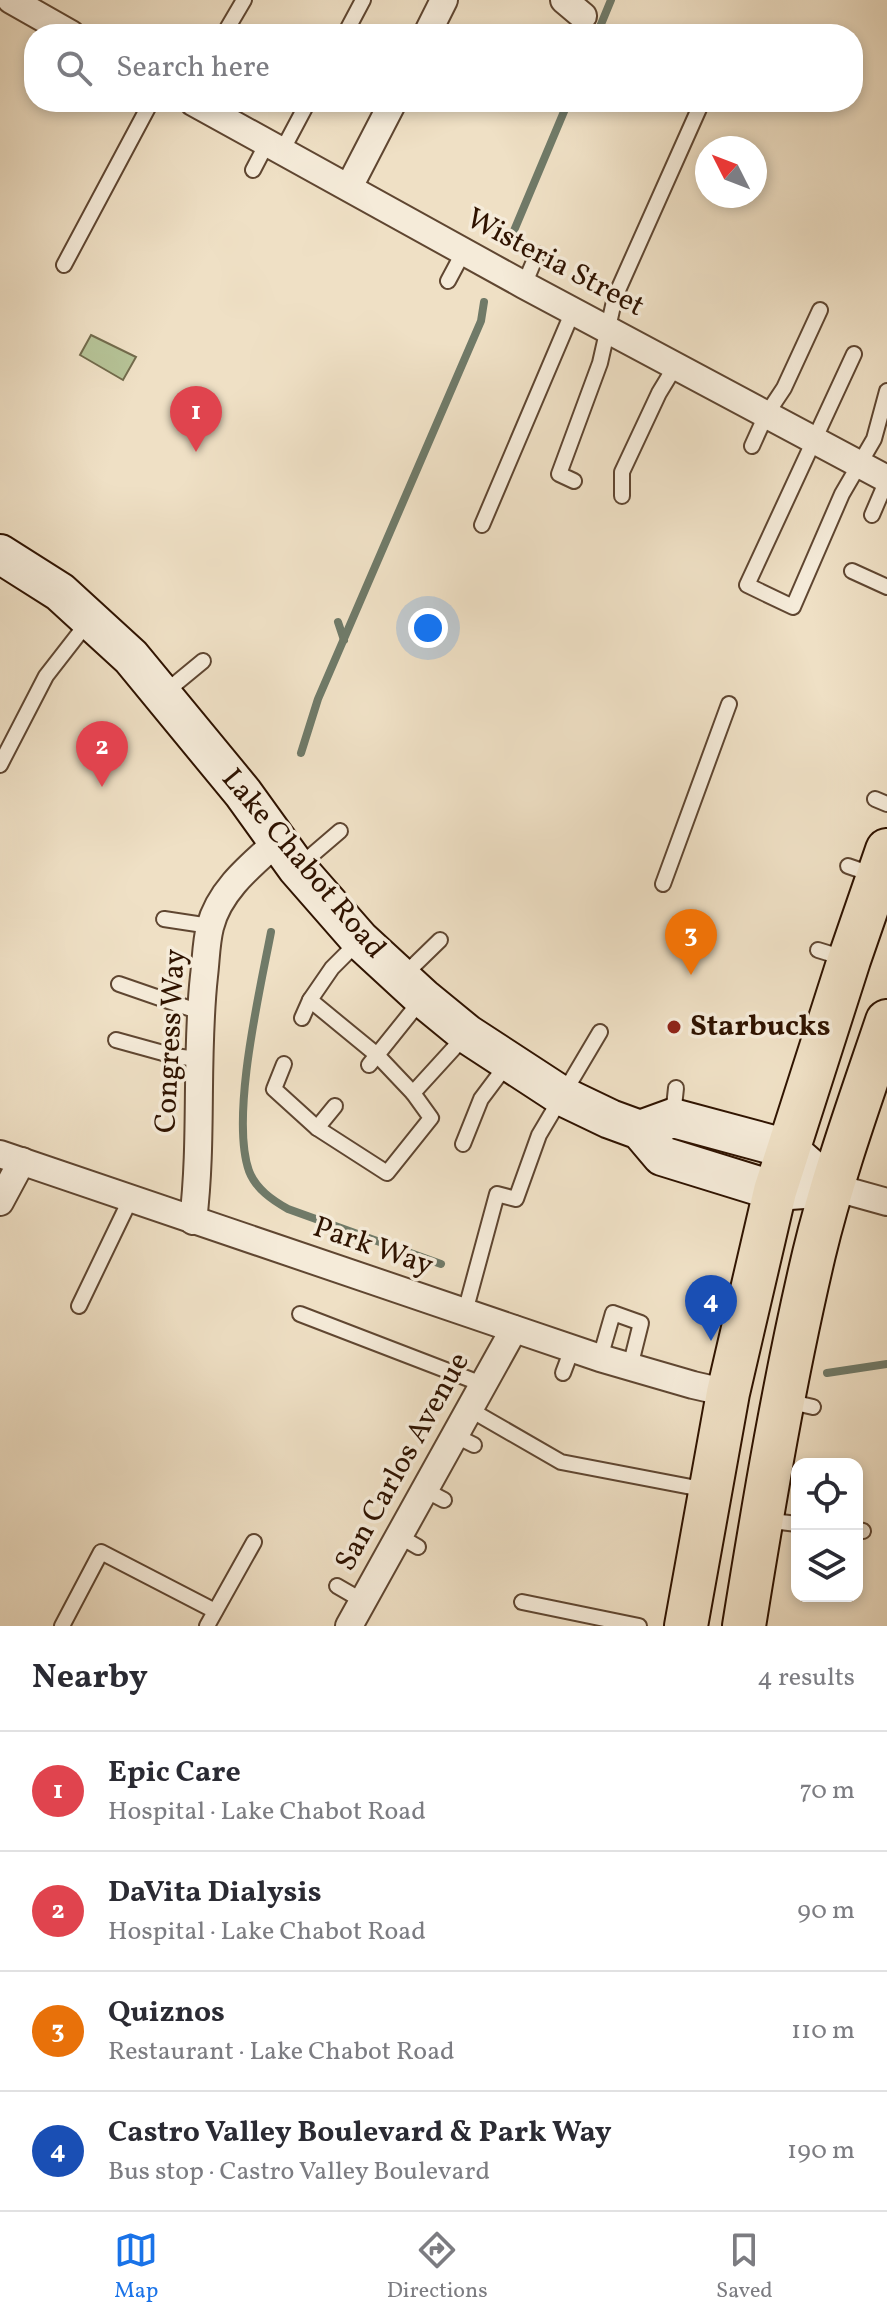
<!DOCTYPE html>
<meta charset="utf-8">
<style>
body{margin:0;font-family:Vollkorn,serif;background:#f2f2f3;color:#2b2b33}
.controls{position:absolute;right:24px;bottom:24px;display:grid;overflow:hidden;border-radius:16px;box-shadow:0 4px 12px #0003}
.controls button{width:72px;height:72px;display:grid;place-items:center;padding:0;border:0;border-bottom:2px solid #e1e1e2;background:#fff;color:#2b2b33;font:40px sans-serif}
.compass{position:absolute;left:695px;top:136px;width:72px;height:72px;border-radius:50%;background:#fff;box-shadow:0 4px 12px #0003;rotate:312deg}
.you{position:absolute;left:428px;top:628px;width:28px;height:28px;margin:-20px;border:6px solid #fff;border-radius:50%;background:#1a73e8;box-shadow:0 0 0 12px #1a73e833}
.badge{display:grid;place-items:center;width:52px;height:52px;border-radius:50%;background:#1a73e8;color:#fff;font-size:26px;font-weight:700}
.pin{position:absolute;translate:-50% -66px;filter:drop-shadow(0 2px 4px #0008)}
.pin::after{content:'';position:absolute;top:42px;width:28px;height:24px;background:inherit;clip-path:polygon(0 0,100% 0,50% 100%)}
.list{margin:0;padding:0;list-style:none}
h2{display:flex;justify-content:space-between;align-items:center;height:104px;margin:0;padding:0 32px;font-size:34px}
h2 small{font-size:26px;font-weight:400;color:#7c7c81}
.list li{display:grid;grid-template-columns:52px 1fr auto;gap:24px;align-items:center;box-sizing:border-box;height:120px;padding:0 32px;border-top:2px solid #e1e1e2}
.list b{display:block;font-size:30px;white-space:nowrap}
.list p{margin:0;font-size:26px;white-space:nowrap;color:#7c7c81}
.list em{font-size:26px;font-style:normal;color:#7c7c81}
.icon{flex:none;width:44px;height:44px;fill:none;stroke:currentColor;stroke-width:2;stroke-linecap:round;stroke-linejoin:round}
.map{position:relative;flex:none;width:887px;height:1626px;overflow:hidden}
.search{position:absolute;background:#fff;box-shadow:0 4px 12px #0003;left:24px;right:24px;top:24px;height:88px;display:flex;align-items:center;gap:20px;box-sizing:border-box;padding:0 28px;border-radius:32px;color:#7c7c81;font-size:30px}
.sheet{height:584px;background:#fff}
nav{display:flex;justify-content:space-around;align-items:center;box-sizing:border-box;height:112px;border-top:2px solid #e1e1e2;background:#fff;font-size:22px;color:#7c7c81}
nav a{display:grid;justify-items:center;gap:4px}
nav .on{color:#1a73e8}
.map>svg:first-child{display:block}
</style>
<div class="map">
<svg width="887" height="1626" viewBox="0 0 887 1626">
<rect width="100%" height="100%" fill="#efe0c5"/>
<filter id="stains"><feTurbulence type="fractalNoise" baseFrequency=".0025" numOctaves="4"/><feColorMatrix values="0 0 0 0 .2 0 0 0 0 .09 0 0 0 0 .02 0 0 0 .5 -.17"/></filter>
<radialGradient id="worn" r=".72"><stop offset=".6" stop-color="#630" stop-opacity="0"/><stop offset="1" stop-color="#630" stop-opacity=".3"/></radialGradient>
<polygon fill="#b6c397" stroke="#726b4c" stroke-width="2" points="91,335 136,357 123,380 80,355"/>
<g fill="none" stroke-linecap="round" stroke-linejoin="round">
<g stroke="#707a68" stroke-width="8">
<polyline points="597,34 611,0"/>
<polyline points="513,233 568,102"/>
<polyline points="338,622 344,640"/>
<polyline points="301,753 318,699 481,321 484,302"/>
<path d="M271,932C260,990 230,1117 249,1171C256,1189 272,1200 288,1209L441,1264"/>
<polyline points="827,1373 887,1364"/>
</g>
<defs>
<g id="lane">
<polyline points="224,34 244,0"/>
<polyline points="345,34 363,0"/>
<polyline points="282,151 308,102"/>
<polyline points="253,170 267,143"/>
<polyline points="64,265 151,102"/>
<polyline points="448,281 464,251"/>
<polyline points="524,285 537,254"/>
<polyline points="854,354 747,585 793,607 842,494 874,439 887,391"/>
<polyline points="752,446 766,415 784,388 820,310"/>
<polyline points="574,481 559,474 600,363 615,297 702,102"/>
<polyline points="622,496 622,472 659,393 676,365"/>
<polyline points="872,515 887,480"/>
<polyline points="482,525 573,311"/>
<polyline points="852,571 887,587"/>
<polyline points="163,694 203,661"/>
<polyline points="0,765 46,676 88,622"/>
<polyline points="875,799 887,804"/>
<polyline points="848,866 874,875"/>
<polyline points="298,867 340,831"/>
<polyline points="663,884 729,704"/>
<polyline points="164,919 210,926"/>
<polyline points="360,940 332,968 310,1000 377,1055 413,1093 465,1036"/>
<polyline points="818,950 844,958"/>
<polyline points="403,976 440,940"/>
<polyline points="119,984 200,1012"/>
<polyline points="302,1018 310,1000"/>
<polyline points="116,1040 174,1056 198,1059"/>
<polyline points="284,1064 274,1089 317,1128 387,1173 431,1118 413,1093"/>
<polyline points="369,1065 422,999"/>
<polyline points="673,1116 676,1088"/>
<polyline points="317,1128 335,1106"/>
<polyline points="463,1144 481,1099 508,1063"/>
<polyline points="79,1306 131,1198"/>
<polyline points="465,1312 497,1194 516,1199 539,1135 600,1032"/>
<polyline points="300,1314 482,1384"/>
<polyline points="600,1358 613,1313 641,1323 630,1367"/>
<polyline points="563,1373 572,1349"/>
<polyline points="787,1401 813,1407"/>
<polyline points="469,1409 561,1462 707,1490"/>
<polyline points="454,1435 474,1445"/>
<polyline points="423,1489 444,1500"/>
<polyline points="764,1520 797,1524"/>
<polyline points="857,1530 863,1531"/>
<polyline points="399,1536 418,1547"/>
<polyline points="337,1586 363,1601"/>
<polyline points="522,1602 639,1626"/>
<polyline points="62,1626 101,1552 215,1611"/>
<polyline points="207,1626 254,1542"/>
</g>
<g id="street">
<polyline points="11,0 71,34"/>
<polyline points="564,0 583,16"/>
<polyline points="427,34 444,0"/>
<polyline points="193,102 524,285 887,479"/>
<polyline points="349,187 393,102"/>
<polyline points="0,1154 600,1358 693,1385 728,1393"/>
<polyline points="833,1187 887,1202"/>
<polyline points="0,1202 22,1161"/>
<path d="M193,1221C203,1139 195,1057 204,976C206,960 206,943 210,927C219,891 250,866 277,842"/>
<polyline points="349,1626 514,1329"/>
</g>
<g id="secondary">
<polyline points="0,554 60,592 131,657 243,793 297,868 360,940 423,998 467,1034 562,1096 610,1119 640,1130 662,1156 775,1191 833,1187"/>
<polyline points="640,1130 673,1118 788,1149 812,1170"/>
</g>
<g id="primary">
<polyline points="686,1626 728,1393 775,1191 849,960 887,850"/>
<path d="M744,1626C764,1502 785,1377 814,1254C833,1175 861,1098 887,1021"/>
</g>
</defs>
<use href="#lane" stroke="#5f4631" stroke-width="18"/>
<use href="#street" stroke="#5f4631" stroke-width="30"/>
<use href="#secondary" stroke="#2f1300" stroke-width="42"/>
<use href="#primary" stroke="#2f1300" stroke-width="46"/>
<use href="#lane" stroke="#f5ebd9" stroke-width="14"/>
<use href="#street" stroke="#f5ebd9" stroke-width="26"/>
<use href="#secondary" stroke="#f5ebd9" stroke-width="38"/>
<use href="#primary" stroke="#efe0c5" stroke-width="42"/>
</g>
<circle fill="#8f2418" stroke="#f5ebd9" stroke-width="3" cx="674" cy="1027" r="8"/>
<g text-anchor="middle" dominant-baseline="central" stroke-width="7" stroke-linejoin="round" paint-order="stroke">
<g font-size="30" fill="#2f1300" stroke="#f5ebd9">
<text transform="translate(555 263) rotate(28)">Wisteria Street</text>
<text transform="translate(303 864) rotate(50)">Lake Chabot Road</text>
<text transform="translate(171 1041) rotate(-87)">Congress Way</text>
<text transform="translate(373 1247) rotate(19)">Park Way</text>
<text transform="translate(403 1462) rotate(-61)">San Carlos Avenue</text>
</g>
<g font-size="30" font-weight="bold" fill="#2f1300" stroke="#f5ebd9" text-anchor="start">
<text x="690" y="1027">Starbucks</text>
</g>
</g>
<rect width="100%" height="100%" filter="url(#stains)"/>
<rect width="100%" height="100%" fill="url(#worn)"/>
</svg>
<div class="controls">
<button><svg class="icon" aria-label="locate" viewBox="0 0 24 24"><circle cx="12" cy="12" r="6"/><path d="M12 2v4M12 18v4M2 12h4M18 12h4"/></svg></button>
<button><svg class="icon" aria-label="layers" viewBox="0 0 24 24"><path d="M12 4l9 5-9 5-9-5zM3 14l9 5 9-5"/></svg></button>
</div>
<svg class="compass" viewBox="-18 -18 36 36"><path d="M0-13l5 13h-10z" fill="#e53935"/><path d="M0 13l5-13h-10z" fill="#7c7c81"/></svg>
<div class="you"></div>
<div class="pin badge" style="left:196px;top:452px;background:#e0444e">1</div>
<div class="pin badge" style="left:102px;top:787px;background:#e0444e">2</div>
<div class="pin badge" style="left:691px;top:975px;background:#e8710a">3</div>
<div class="pin badge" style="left:711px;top:1341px;background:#1a4fb4">4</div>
<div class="search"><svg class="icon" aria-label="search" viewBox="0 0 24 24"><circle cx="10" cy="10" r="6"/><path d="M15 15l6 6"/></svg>Search here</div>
</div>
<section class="sheet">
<h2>Nearby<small>4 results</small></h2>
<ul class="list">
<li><span class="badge" style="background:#e0444e">1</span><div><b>Epic Care</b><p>Hospital · Lake Chabot Road</p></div><em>70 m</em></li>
<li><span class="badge" style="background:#e0444e">2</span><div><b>DaVita Dialysis</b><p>Hospital · Lake Chabot Road</p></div><em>90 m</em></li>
<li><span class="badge" style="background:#e8710a">3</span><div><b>Quiznos</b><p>Restaurant · Lake Chabot Road</p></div><em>110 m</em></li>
<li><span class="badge" style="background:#1a4fb4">4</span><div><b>Castro Valley Boulevard &amp; Park Way</b><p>Bus stop · Castro Valley Boulevard</p></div><em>190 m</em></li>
</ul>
</section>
<nav>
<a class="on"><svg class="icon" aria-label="map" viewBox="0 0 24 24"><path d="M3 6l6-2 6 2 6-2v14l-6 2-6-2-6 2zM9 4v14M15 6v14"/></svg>Map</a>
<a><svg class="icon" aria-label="directions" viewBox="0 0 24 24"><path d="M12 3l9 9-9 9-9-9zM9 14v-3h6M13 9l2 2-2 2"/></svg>Directions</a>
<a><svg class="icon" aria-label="saved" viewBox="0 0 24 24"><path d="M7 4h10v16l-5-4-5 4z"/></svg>Saved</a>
</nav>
